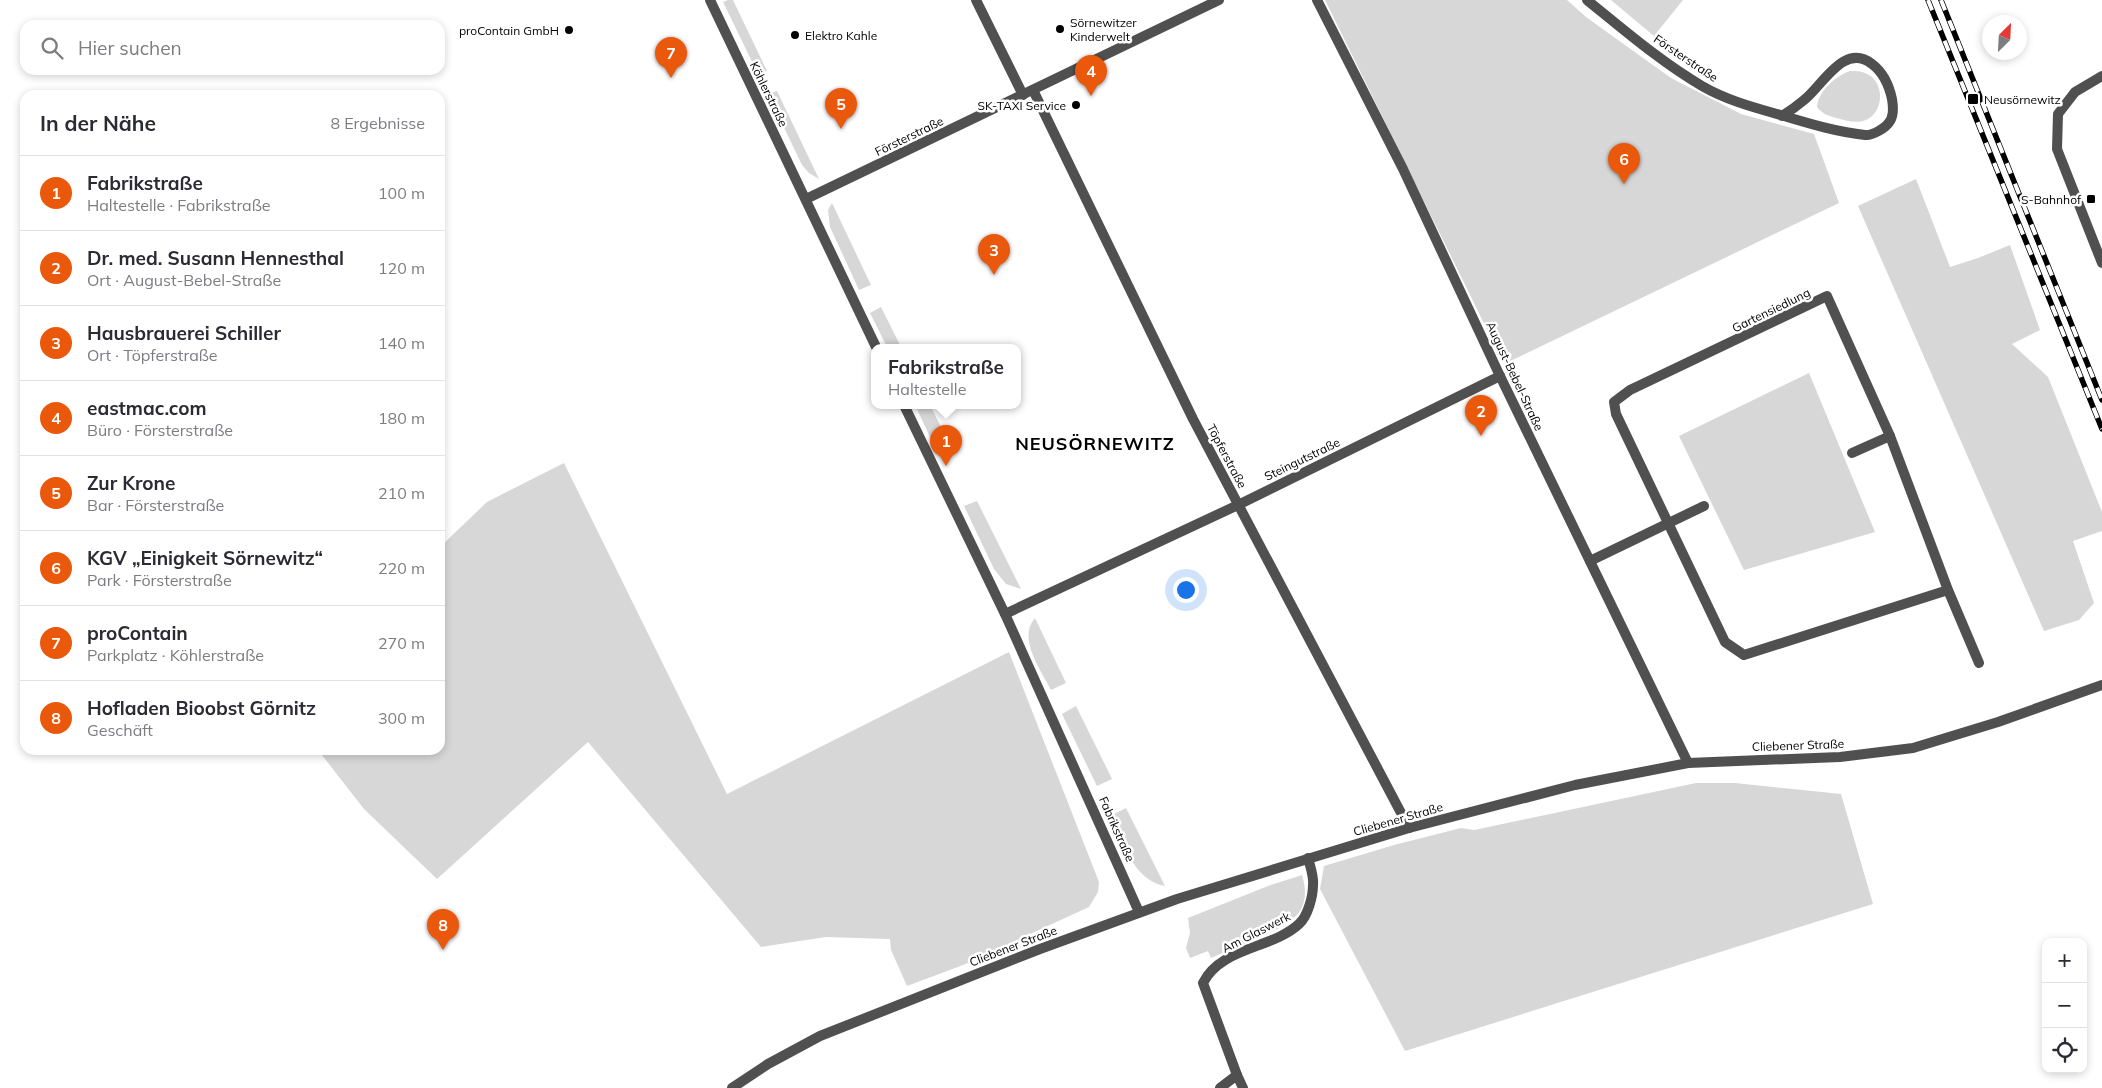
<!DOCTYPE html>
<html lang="de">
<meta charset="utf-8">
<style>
body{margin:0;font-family:Mulish,sans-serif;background:#f7f7f7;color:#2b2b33}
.controls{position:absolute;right:15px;bottom:15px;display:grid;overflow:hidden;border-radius:10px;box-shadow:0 2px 8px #0003}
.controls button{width:45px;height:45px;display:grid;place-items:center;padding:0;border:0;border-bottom:1px solid #e1e1e2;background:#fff;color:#2b2b33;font:25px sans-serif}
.compass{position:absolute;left:1982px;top:15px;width:45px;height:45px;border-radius:50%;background:#fff;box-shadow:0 2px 8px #0003;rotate:24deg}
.you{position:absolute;left:1185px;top:589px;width:18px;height:18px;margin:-12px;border:4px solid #fff;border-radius:50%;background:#1a73e8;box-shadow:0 0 0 8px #1a73e833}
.badge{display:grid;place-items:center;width:32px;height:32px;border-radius:50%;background:#ea580c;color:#fff;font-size:16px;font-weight:700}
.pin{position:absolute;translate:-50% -41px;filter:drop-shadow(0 1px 2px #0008)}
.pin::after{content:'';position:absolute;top:26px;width:18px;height:15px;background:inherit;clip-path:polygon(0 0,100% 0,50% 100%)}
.popup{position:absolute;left:871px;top:344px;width:150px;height:65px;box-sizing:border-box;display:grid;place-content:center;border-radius:10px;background:#fff;filter:drop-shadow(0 1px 4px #0005);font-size:16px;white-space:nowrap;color:#7c7c81}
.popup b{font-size:19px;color:#2b2b33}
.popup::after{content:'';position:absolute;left:50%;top:100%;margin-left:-10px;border:10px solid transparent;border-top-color:#fff}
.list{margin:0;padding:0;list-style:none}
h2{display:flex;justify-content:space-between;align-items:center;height:65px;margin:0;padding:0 20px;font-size:21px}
h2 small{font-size:16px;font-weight:400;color:#7c7c81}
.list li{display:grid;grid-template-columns:32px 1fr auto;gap:15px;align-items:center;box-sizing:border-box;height:75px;padding:0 20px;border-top:1px solid #e1e1e2}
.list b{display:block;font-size:19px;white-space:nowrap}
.list p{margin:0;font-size:16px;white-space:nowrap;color:#7c7c81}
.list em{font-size:16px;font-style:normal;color:#7c7c81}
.icon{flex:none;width:28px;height:28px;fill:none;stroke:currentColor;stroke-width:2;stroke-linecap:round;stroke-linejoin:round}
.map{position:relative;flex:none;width:2102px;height:1088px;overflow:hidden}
.search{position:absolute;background:#fff;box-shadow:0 2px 8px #0003;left:20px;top:20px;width:425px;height:55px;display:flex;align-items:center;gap:12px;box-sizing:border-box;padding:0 18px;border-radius:15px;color:#7c7c81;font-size:19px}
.panel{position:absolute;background:#fff;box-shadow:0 2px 8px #0003;left:20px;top:90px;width:425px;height:665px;border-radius:15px}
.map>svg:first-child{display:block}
</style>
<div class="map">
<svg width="2102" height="1088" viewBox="0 0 2102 1088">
<rect width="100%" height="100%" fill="#fff"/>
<g fill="#d7d7d7">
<polygon points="728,0 733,0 767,71 758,74 723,2"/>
<polygon points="1325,0 1567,0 1586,17 1671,78 1741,114 1814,134 1839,203 1504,364"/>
<polygon points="1611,0 1683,0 1654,36"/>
<path d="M1850,71C1856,71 1863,71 1869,75C1886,85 1883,116 1863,121C1855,123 1847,121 1840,119C1830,116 1823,115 1817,107C1818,91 1836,76 1850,71Z"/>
<polygon points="777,91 819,179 809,173 802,165 768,94"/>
<polygon points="1916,179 1950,267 1978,258 2010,245 2040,330 2012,344 2048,377 2102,512 2102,531 2073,541 2094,603 2079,620 2044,631 1858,206"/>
<polygon points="832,203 871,285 859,290 830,227 828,210"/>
<polygon points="881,307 901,347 887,347 870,313"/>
<polygon points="1809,373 1875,532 1744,570 1679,436"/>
<polygon points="915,405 930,405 952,449 939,456"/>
<polygon points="564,463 727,794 1009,652 1099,882 1098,892 1089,907 963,965 907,986 891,950 890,939 826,937 761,947 588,742 437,879 364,809 318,750 440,750 440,547 487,502"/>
<polygon points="977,501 1021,589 1006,584 994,569 964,506"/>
<path d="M1035,618L1066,683L1051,690C1041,670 1017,638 1035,618Z"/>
<polygon points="1076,706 1112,779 1097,786 1062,714"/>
<polygon points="1696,783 1735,783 1841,794 1873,904 1405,1051 1320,889 1324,866 1394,845 1461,828 1474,830"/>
<path d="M1126,808L1165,886C1134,881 1122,841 1110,816Z"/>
<path d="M1302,875C1314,914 1288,925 1257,938C1242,945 1226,951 1211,958L1208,951L1190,958L1186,948L1190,933L1188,918L1268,886Z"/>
</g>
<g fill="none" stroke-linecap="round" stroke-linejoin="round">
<g stroke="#505050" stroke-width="10">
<polyline points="976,0 1023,95"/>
<polyline points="1317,0 1403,169 1500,376 1688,763"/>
<path d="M1587,0C1624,30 1661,62 1702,86C1728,101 1756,108 1784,116C1811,124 1837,132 1865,135C1872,136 1886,128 1890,121C1894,115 1893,105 1892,99C1889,85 1884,73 1872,64C1844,42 1823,85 1804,100C1797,106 1790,111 1782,116"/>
<polyline points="2102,76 2075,92 2058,114 2057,149 2102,263"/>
<polyline points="1033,90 1193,419 1409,828"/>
<polyline points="806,199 1219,0"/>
<polyline points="1852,453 1890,436"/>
<polyline points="1590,561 1704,506"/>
<polyline points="1948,590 1744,655 1725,642 1616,414 1614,402 1630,390 1827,296 1890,436 1948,590 1979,663"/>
<polyline points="1005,614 1238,505 1500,376"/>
<path d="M1237,1075L1203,983C1221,947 1272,949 1299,924C1308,916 1313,896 1313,885C1314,876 1310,866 1308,858"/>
<polyline points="1220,1088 1237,1075 1243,1088"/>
</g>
<g stroke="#505050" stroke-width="10">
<polyline points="710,0 876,347"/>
<polyline points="904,405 1005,614 1139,912"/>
<polyline points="732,1088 768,1064 820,1036 1040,949 1177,899 1409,828 1575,785 1688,763 1840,757 1913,748 1998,722 2102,685"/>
</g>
<defs>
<g id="rail">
<polyline points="1928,0 2102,429"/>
<polyline points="1941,0 2102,400"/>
</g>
</defs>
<use href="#rail" stroke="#000" stroke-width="5.5"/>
<use href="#rail" stroke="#fff" stroke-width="4" stroke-dasharray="11" stroke-linecap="butt"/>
</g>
<g fill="#000" stroke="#fff" stroke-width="2">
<circle cx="1060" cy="29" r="5"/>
<circle cx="569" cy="30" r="5"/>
<circle cx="795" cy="35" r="5"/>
<rect x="1967" y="93" width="12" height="12" rx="2.5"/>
<circle cx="1076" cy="105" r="5"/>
<rect x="2086" y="194" width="10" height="10" rx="2.5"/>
</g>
<g text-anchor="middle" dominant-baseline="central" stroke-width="5" stroke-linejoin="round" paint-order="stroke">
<g font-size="12" fill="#000" stroke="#fff" text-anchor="start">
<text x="1070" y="22">Sörnewitzer<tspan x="1070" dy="14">Kinderwelt</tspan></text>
<text x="559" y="30" text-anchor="end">proContain GmbH</text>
<text x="805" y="35">Elektro Kahle</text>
<text x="1984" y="99">Neusörnewitz</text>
<text x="1066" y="105" text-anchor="end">SK-TAXI Service</text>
<text x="2081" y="199" text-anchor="end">S-Bahnhof</text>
</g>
<g font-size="12" fill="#000" stroke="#fff">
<text transform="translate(1686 58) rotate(34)">Försterstraße</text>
<text transform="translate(769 94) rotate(64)">Köhlerstraße</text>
<text transform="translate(909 136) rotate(-26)">Försterstraße</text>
<text transform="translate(1771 310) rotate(-26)">Gartensiedlung</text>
<text transform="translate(1515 376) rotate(65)">August-Bebel-Straße</text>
<text transform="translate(1227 456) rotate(62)">Töpferstraße</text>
<text transform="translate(1302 459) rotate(-26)">Steingutstraße</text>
<text transform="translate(1798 745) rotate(-2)">Cliebener Straße</text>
<text transform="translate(1398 819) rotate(-16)">Cliebener Straße</text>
<text transform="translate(1117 829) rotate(66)">Fabrikstraße</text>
<text transform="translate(1256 932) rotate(-27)">Am Glaswerk</text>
<text transform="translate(1013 946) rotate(-21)">Cliebener Straße</text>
</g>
<g font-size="18" font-weight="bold" letter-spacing="1" fill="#000" stroke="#fff">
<text x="1095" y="443">NEUSÖRNEWITZ</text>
</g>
</g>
</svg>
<div class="controls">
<button>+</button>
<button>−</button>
<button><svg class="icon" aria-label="locate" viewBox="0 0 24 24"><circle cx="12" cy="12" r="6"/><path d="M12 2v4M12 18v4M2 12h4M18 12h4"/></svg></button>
</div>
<svg class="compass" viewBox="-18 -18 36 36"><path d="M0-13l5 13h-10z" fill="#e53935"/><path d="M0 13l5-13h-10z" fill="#7c7c81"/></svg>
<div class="you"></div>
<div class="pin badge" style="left:946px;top:466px">1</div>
<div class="popup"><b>Fabrikstraße</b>Haltestelle</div>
<div class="pin badge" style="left:1481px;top:436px">2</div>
<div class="pin badge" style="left:994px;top:275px">3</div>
<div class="pin badge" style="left:1091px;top:96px">4</div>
<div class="pin badge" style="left:841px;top:129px">5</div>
<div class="pin badge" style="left:1624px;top:184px">6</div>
<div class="pin badge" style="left:671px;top:78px">7</div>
<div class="pin badge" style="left:443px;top:950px">8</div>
<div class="search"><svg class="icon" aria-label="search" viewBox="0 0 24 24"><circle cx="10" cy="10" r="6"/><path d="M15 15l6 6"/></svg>Hier suchen</div>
<section class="panel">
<h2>In der Nähe<small>8 Ergebnisse</small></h2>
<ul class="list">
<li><span class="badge">1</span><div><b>Fabrikstraße</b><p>Haltestelle · Fabrikstraße</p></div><em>100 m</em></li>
<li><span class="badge">2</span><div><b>Dr. med. Susann Hennesthal</b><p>Ort · August-Bebel-Straße</p></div><em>120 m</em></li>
<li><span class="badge">3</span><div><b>Hausbrauerei Schiller</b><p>Ort · Töpferstraße</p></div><em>140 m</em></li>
<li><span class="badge">4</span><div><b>eastmac.com</b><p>Büro · Försterstraße</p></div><em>180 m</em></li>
<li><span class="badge">5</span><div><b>Zur Krone</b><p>Bar · Försterstraße</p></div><em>210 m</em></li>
<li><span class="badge">6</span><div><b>KGV „Einigkeit Sörnewitz“</b><p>Park · Försterstraße</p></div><em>220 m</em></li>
<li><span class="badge">7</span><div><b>proContain</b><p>Parkplatz · Köhlerstraße</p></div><em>270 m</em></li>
<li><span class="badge">8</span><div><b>Hofladen Bioobst Görnitz</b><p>Geschäft</p></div><em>300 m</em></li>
</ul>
</section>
</div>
